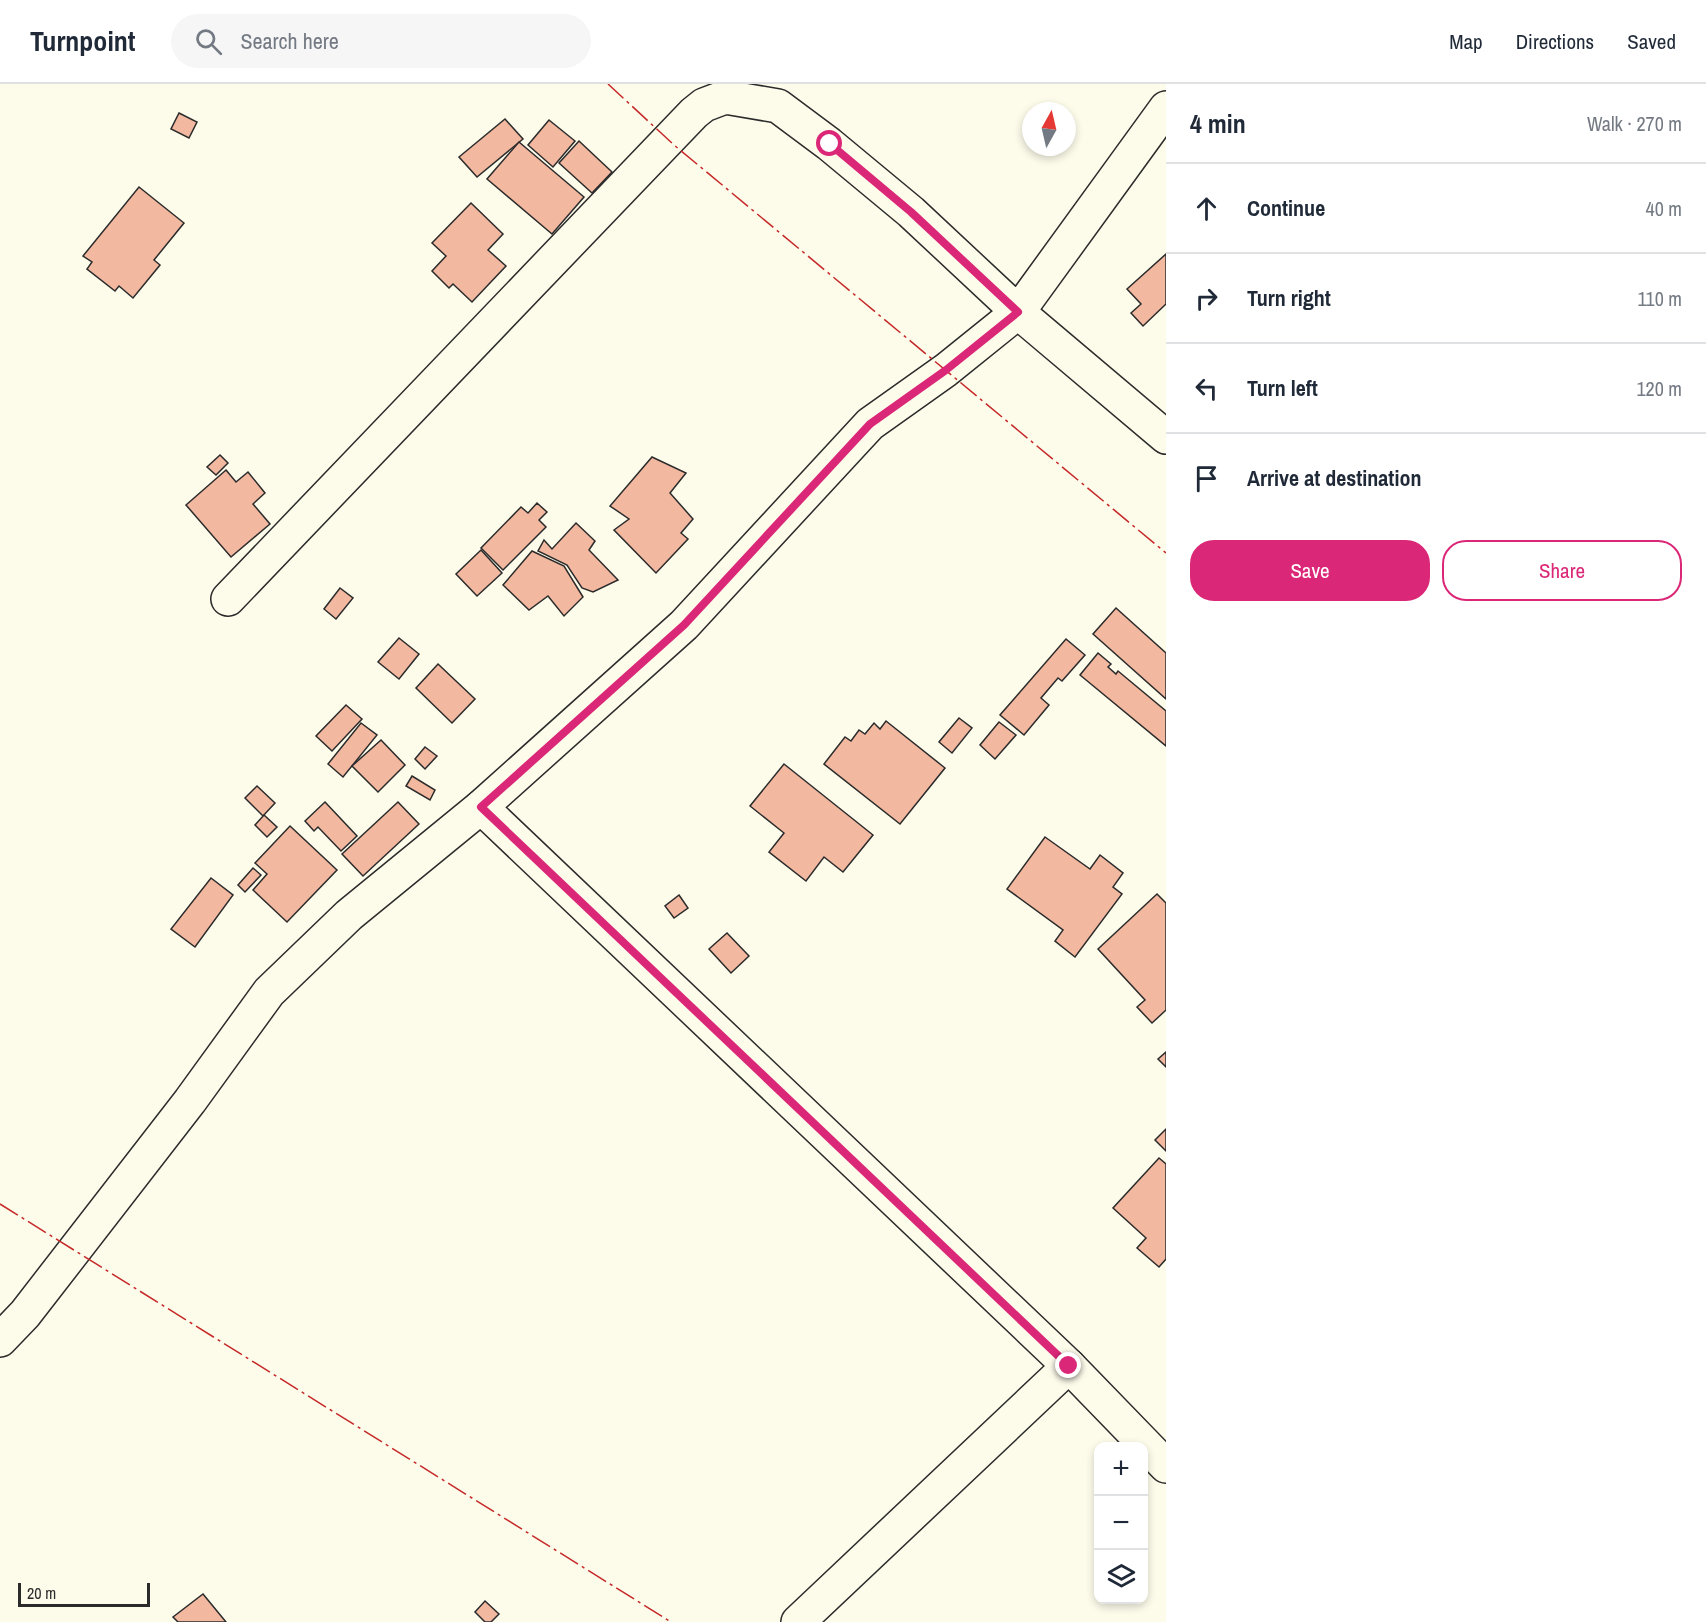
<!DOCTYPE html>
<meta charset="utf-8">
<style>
body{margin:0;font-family:"Archivo Narrow",sans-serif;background:#f6f6f7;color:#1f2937}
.controls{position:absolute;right:18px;bottom:18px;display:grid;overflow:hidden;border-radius:12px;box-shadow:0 3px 9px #0003}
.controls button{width:54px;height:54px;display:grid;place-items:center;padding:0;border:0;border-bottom:2px solid #e0e1e3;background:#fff;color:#1f2937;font:30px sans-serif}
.compass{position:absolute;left:1022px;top:18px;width:54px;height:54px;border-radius:50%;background:#fff;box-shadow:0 3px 9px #0003;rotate:8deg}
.scale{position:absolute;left:18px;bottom:15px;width:132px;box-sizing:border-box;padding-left:6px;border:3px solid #2b2b2b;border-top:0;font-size:16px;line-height:21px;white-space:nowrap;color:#2b2b2b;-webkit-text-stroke:4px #fdfbea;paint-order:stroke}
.stop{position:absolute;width:18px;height:18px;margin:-14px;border:4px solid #db2777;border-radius:50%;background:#fff}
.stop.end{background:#db2777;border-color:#fff;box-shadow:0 2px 6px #0008}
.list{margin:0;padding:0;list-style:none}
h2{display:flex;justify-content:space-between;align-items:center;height:78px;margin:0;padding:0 24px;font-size:26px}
h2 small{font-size:20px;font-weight:400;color:#747a83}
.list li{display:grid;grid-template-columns:39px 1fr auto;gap:18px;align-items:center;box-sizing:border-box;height:90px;padding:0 24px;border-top:2px solid #e0e1e3}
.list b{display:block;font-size:22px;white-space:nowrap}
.list em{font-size:20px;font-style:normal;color:#747a83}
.actions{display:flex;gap:12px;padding:18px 24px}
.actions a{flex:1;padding:14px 0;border:2px solid #db2777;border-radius:24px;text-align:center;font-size:21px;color:#db2777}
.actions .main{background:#db2777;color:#fff}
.icon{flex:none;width:33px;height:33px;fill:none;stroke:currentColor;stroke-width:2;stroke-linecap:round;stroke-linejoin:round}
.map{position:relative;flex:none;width:1166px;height:1538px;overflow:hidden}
header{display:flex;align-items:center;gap:36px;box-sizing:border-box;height:84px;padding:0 30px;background:#fff;border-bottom:2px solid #e0e1e3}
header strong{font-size:28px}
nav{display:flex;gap:33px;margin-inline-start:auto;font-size:21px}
.search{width:420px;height:54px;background:#f6f6f7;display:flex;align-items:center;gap:15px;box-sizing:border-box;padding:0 21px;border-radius:33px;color:#747a83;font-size:22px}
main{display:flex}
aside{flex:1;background:#fff}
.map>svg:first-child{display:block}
</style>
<header>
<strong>Turnpoint</strong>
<div class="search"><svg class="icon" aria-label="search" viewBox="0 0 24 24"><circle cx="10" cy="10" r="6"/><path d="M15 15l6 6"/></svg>Search here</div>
<nav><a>Map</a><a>Directions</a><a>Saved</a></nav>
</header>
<main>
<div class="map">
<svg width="1166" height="1538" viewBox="0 0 1166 1538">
<rect width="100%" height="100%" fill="#fdfbea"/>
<g fill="#f2b8a0" stroke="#2b2b2b" stroke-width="1.5">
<polygon points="179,29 197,38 189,54 171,45"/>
<polygon points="505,35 523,55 477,93 459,73"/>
<polygon points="549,36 575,57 553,83 528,61"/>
<polygon points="579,57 612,88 592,109 559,79"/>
<polygon points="519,58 584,113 552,150 487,95"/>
<polygon points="139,103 184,139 154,176 160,181 133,214 119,202 115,207 87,185 92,178 83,172"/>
<polygon points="471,119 503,150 488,166 506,182 472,218 453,200 449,204 432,187 446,172 432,159"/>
<polygon points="1166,170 1166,220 1143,242 1131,229 1141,220 1127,205"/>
<polygon points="220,371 228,379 216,391 207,383"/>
<polygon points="652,373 686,389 670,409 693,435 681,449 688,455 656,489 614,446 629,435 610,422"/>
<polygon points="226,386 236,398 248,388 265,409 253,420 270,440 231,473 186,421"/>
<polygon points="537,419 547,428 539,436 546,443 503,486 481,464 521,423 528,429"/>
<polygon points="576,439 595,457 589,466 618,496 593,508 582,504 567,481 538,467 544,456 552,465"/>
<polygon points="481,466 502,489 477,512 456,490"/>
<polygon points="532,467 564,482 583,513 564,532 548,512 529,526 503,501"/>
<polygon points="340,504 353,514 336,535 324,525"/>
<polygon points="1116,524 1166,569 1166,615 1093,550"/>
<polygon points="399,554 419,570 399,595 378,578"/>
<polygon points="1066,555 1085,571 1062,597 1058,594 1041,614 1049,621 1024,651 1000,631"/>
<polygon points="1098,569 1111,580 1108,583 1116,590 1118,587 1166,627 1166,662 1080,591"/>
<polygon points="438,580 475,615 452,639 416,604"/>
<polygon points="346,621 362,635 332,667 316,652"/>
<polygon points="959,634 972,644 952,669 939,658"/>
<polygon points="886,637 945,684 900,740 824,680 845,653 851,657 859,646 865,650 874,639 880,645"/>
<polygon points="999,638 1016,651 995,675 980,661"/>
<polygon points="361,639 377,651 343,693 328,680"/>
<polygon points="381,656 405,681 378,708 352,682"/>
<polygon points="425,663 437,672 425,685 415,675"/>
<polygon points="784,680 873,751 843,788 824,773 806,797 769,768 784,749 750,722"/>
<polygon points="412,692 435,706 430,716 406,702"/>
<polygon points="257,702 275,719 263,732 245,714"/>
<polygon points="325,718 357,752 341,767 318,743 314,747 305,737"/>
<polygon points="398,718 419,740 363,792 342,770"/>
<polygon points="264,731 277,743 267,753 255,741"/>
<polygon points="290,742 337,786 287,838 253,806 267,790 255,779"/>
<polygon points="1045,753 1090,785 1100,771 1123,789 1113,803 1122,810 1075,873 1055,857 1063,846 1007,805"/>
<polygon points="253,784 261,791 245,808 238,801"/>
<polygon points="211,794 233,811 195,863 171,845"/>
<polygon points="1157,810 1166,819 1166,926 1152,939 1137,923 1145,916 1098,865"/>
<polygon points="679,811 688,824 674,834 665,822"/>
<polygon points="727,849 749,872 731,889 709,865"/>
<polygon points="1166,968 1166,983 1158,975"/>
<polygon points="1166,1045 1166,1067 1155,1056"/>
<polygon points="1159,1074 1166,1080 1166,1175 1159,1183 1137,1164 1146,1154 1113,1124"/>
<polygon points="203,1510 226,1538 178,1538 173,1533"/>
<polygon points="485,1517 499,1530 491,1538 485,1538 475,1528"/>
</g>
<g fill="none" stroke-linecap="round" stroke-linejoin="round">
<defs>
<g id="minor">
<polyline points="228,515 694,29 704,21 725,13 778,22 829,60 911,128 1018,228 1166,24"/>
<polyline points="481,723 1069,1282 1166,1382"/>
<polyline points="0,1256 25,1230 190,1017 269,908 349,831 481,723 684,541 870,340 946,286 1018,228 1166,353"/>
<polyline points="798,1538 1069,1282"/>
</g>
</defs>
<use href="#minor" stroke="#2b2b2b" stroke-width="36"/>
<use href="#minor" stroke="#fdfbea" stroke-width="33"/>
<g stroke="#c62828" stroke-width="1.5" stroke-dasharray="21 4.5 3 4.5" stroke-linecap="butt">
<polyline points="608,0 674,61 1166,469"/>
<polyline points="0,1120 671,1538"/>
</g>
</g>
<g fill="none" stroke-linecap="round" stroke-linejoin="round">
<polyline stroke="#db2777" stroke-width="8" points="830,60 911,128 1018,228 946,286 870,340 684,541 481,723 1069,1282"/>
</g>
</svg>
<div class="controls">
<button>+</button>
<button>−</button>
<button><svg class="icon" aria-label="layers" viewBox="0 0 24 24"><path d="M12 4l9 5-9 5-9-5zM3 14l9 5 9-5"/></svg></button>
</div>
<svg class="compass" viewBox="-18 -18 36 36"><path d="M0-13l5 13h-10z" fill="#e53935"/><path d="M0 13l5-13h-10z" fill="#747a83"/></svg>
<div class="scale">20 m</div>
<div class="stop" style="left:830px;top:60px"></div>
<div class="stop end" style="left:1069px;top:1282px"></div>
</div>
<aside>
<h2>4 min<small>Walk · 270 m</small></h2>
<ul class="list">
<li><svg class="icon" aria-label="ahead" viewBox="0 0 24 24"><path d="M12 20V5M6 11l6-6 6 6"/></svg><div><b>Continue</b></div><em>40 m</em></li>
<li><svg class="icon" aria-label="right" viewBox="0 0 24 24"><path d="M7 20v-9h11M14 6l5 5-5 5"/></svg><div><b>Turn right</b></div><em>110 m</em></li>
<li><svg class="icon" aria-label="left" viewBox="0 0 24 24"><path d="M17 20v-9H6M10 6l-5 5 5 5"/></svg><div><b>Turn left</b></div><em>120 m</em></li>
<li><svg class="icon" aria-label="arrive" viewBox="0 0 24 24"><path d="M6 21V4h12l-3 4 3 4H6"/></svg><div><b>Arrive at destination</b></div></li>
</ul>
<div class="actions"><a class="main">Save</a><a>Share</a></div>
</aside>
</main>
